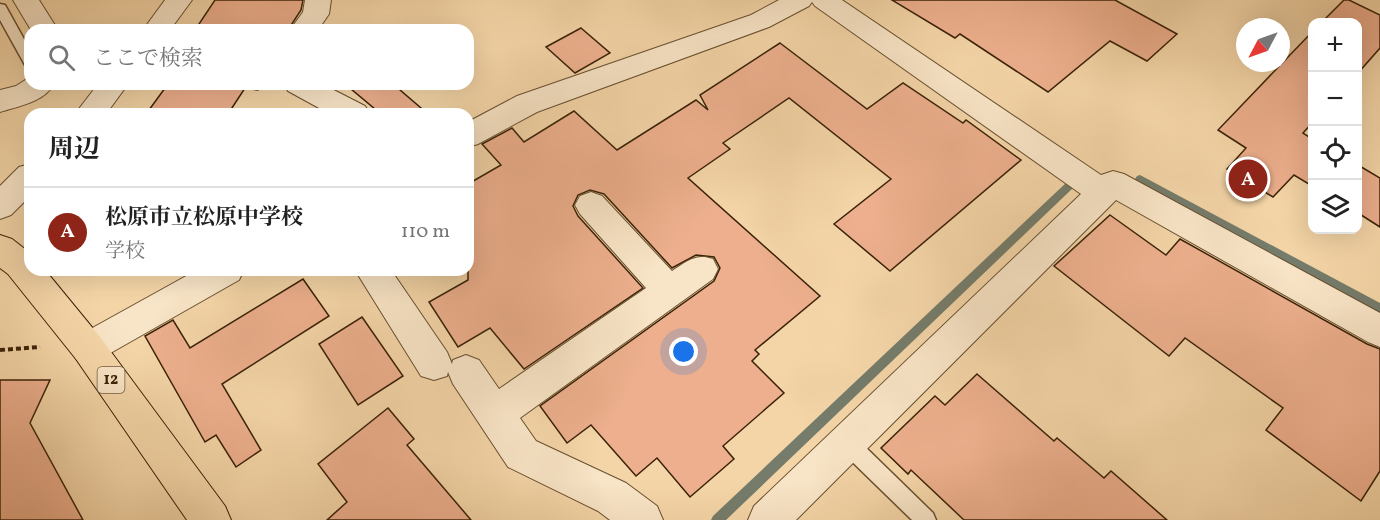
<!DOCTYPE html>
<html lang="ja">
<meta charset="utf-8">
<style>
body{margin:0;font-family:Vollkorn,"Noto Serif JP",serif;background:#f6f6f6;color:#222}
.controls{position:absolute;right:18px;top:18px;display:grid;overflow:hidden;border-radius:12px;box-shadow:0 6px 24px #0002}
.controls button{width:54px;height:54px;display:grid;place-items:center;padding:0;border:0;border-bottom:2px solid #e0e0e0;background:#fff;color:#222;font:30px sans-serif}
.compass{position:absolute;left:1236px;top:18px;width:54px;height:54px;border-radius:50%;background:#fff;box-shadow:0 6px 24px #0002;rotate:229deg}
.you{position:absolute;left:684px;top:352px;width:21px;height:21px;margin:-15px;border:4px solid #fff;border-radius:50%;background:#1a73e8;box-shadow:0 0 0 9px #1a73e833}
.badge{display:grid;place-items:center;width:39px;height:39px;border-radius:50%;background:#8f2418;color:#fff;font-size:20px;font-weight:700}
.pin{position:absolute;translate:-50% -50%;border:3px solid #fff;box-shadow:0 2px 6px #0006}
.list{margin:0;padding:0;list-style:none}
h2{display:flex;justify-content:space-between;align-items:center;height:78px;margin:0;padding:0 24px;font-size:26px}
h2 small{font-size:20px;font-weight:400;color:#767676}
.list li{display:grid;grid-template-columns:39px 1fr auto;gap:18px;align-items:center;box-sizing:border-box;height:90px;padding:0 24px;border-top:2px solid #e0e0e0}
.list b{display:block;font-size:22px;white-space:nowrap}
.list p{margin:0;font-size:20px;white-space:nowrap;color:#767676}
.list em{font-size:20px;font-style:normal;color:#767676}
.icon{flex:none;width:33px;height:33px;fill:none;stroke:currentColor;stroke-width:2;stroke-linecap:round;stroke-linejoin:round}
.map{position:relative;flex:none;width:1380px;height:520px;overflow:hidden}
.search{position:absolute;background:#fff;box-shadow:0 6px 24px #0002;left:24px;top:24px;width:450px;height:66px;display:flex;align-items:center;gap:15px;box-sizing:border-box;padding:0 21px;border-radius:18px;color:#767676;font-size:22px}
.panel{position:absolute;background:#fff;box-shadow:0 6px 24px #0002;left:24px;top:108px;width:450px;height:168px;border-radius:18px}
.map>svg:first-child{display:block}
</style>
<div class="map">
<svg width="1380" height="520" viewBox="0 0 1380 520">
<rect width="100%" height="100%" fill="#f4d5a7"/>
<filter id="stains"><feTurbulence type="fractalNoise" baseFrequency=".00333" numOctaves="4"/><feColorMatrix values="0 0 0 0 .2 0 0 0 0 .09 0 0 0 0 .02 0 0 0 .5 -.17"/></filter>
<radialGradient id="worn" r=".72"><stop offset=".6" stop-color="#630" stop-opacity="0"/><stop offset="1" stop-color="#630" stop-opacity=".3"/></radialGradient>
<g fill="none" stroke-linecap="round" stroke-linejoin="round">
<g fill="#757c6b" fill-rule="evenodd">
<polygon points="1140,175 1380,303 1380,313 1137,182 1135,179 1137,176"/>
<polygon points="1070,181 1073,182 1075,185 1073,188 726,520 711,520 713,516 1067,182"/>
</g>
</g>
<g fill="#edaf8d" stroke="#3a2207" stroke-width="1.5">
<polygon points="215,0 303,0 301,10 288,30 195,30"/>
<polygon points="892,0 1115,0 1177,34 1147,61 1110,41 1048,92 960,34 955,38"/>
<polygon points="1344,0 1349,0 1380,15 1380,48 1358,73 1358,22 1322,22"/>
<polygon points="581,28 610,53 575,73 546,47"/>
<polygon points="1312,32 1312,123 1303,133 1312,139 1312,186 1294,175 1273,197 1227,169 1246,148 1218,130"/>
<polygon points="780,43 867,109 903,83 963,123 966,120 1021,160 890,271 834,224 891,179 789,98 723,143 730,149 688,178 820,296 755,350 759,354 752,361 784,393 723,446 734,459 690,497 657,458 636,476 591,425 567,443 540,406 714,281 720,268 714,257 696,255 672,268 604,194 590,190 578,195 573,206 578,216 643,288 524,369 490,328 458,347 429,302 468,280 468,184 501,165 482,144 512,128 524,142 574,111 617,150 696,100 708,110 700,95"/>
<polygon points="168,84 262,84 258,90 245,88 228,114 146,114"/>
<polygon points="345,84 393,84 428,114 381,114"/>
<polygon points="1358,165 1380,178 1380,227 1358,213"/>
<polygon points="1110,215 1166,255 1180,239 1367,344 1380,349 1380,471 1361,501 1266,430 1283,408 1185,338 1169,356 1054,266"/>
<polygon points="303,279 329,316 222,384 261,450 236,467 216,435 205,442 145,336 173,320 190,348"/>
<polygon points="362,317 403,376 358,405 319,344"/>
<polygon points="977,374 1054,441 1057,438 1104,478 1111,471 1167,520 964,520 911,470 908,474 881,448 935,396 945,405"/>
<polygon points="0,380 50,380 30,423 83,520 0,520"/>
<polygon points="388,408 414,439 407,445 471,520 327,520 347,502 318,464"/>
</g>
<g fill="none" stroke-linecap="round" stroke-linejoin="round">
<defs>
<g id="service">
<polygon points="0,4 5,5 30,50 30,67 25,65 0,20"/>
<polygon points="847,434 854,436 933,513 936,520 912,520 840,450 838,443 840,436"/>
</g>
<g id="minor">
<polygon points="13,0 39,0 58,30 31,30"/>
<polygon points="305,0 331,0 329,14 318,30 290,30 303,12"/>
<polygon points="779,0 842,0 1101,175 1113,171 1124,174 1380,313 1380,347 1368,342 1116,200 796,520 748,520 754,506 1081,194 815,6 812,2 809,6 769,27 537,112 478,144 468,147 468,122 517,96 751,15"/>
<path d="M30,77V84H54C44,102 19,106 0,112V90L16,86Z"/>
<polygon points="284,84 322,84 365,106 370,114 330,114 288,91"/>
<path d="M591,192L602,196L672,271C687,261 696,253 713,259L718,269L713,279L520,418L536,441L626,483L657,506L663,520H610L598,511L508,467L453,384L448,372L447,376L434,380L421,376L355,270H391L447,352L452,364L453,360L466,355L479,360L499,389L646,288L580,214L575,205L580,196Z"/>
<polygon points="197,270 244,270 239,280 100,359 88,364 76,359 70,348 76,337"/>
</g>
<g id="tertiary">
<polygon points="165,0 192,0 170,30 143,30"/>
<polygon points="98,84 128,84 106,114 75,114"/>
<polygon points="30,164 30,196 11,215 0,219 0,186 19,167"/>
</g>
<polygon id="primary" points="0,235 12,239 30,253 30,270 45,270 100,337 225,506 231,520 187,520 76,359 8,274 0,268"/>
</defs>
<use href="#service" stroke="#684f2f" stroke-width="3"/>
<use href="#minor" stroke="#684f2f" stroke-width="2"/>
<use href="#tertiary" stroke="#684f2f" stroke-width="2"/>
<use href="#primary" stroke="#3a2207" stroke-width="2"/>
<polyline stroke="#3a2207" stroke-width="4" stroke-dasharray="5 3" stroke-linecap="butt" points="0,350 40,347"/>
<use href="#service" fill="#f8e4c6" fill-rule="evenodd"/>
<use href="#minor" fill="#f8e4c6" fill-rule="evenodd"/>
<use href="#tertiary" fill="#f8e4c6" fill-rule="evenodd"/>
<use href="#primary" fill="#f4d5a7" fill-rule="evenodd"/>
</g>
<g text-anchor="middle" dominant-baseline="central" stroke-width="5" stroke-linejoin="round" paint-order="stroke">
<rect fill="#f8e4c6" stroke="#735c40" stroke-width="1.5" x="97.5" y="367" width="27" height="26" rx="4.5"/>
<g font-size="16" font-weight="bold" fill="#3a2207">
<text x="111" y="380">12</text>
</g>
</g>
<rect width="100%" height="100%" filter="url(#stains)"/>
<rect width="100%" height="100%" fill="url(#worn)"/>
</svg>
<div class="controls">
<button>+</button>
<button>−</button>
<button><svg class="icon" aria-label="locate" viewBox="0 0 24 24"><circle cx="12" cy="12" r="6"/><path d="M12 2v4M12 18v4M2 12h4M18 12h4"/></svg></button>
<button><svg class="icon" aria-label="layers" viewBox="0 0 24 24"><path d="M12 4l9 5-9 5-9-5zM3 14l9 5 9-5"/></svg></button>
</div>
<svg class="compass" viewBox="-18 -18 36 36"><path d="M0-13l5 13h-10z" fill="#e53935"/><path d="M0 13l5-13h-10z" fill="#767676"/></svg>
<div class="you"></div>
<div class="pin badge" style="left:1248px;top:179px">A</div>
<div class="search"><svg class="icon" aria-label="search" viewBox="0 0 24 24"><circle cx="10" cy="10" r="6"/><path d="M15 15l6 6"/></svg>ここで検索</div>
<section class="panel">
<h2>周辺<small></small></h2>
<ul class="list">
<li><span class="badge">A</span><div><b>松原市立松原中学校</b><p>学校</p></div><em>110 m</em></li>
</ul>
</section>
</div>
